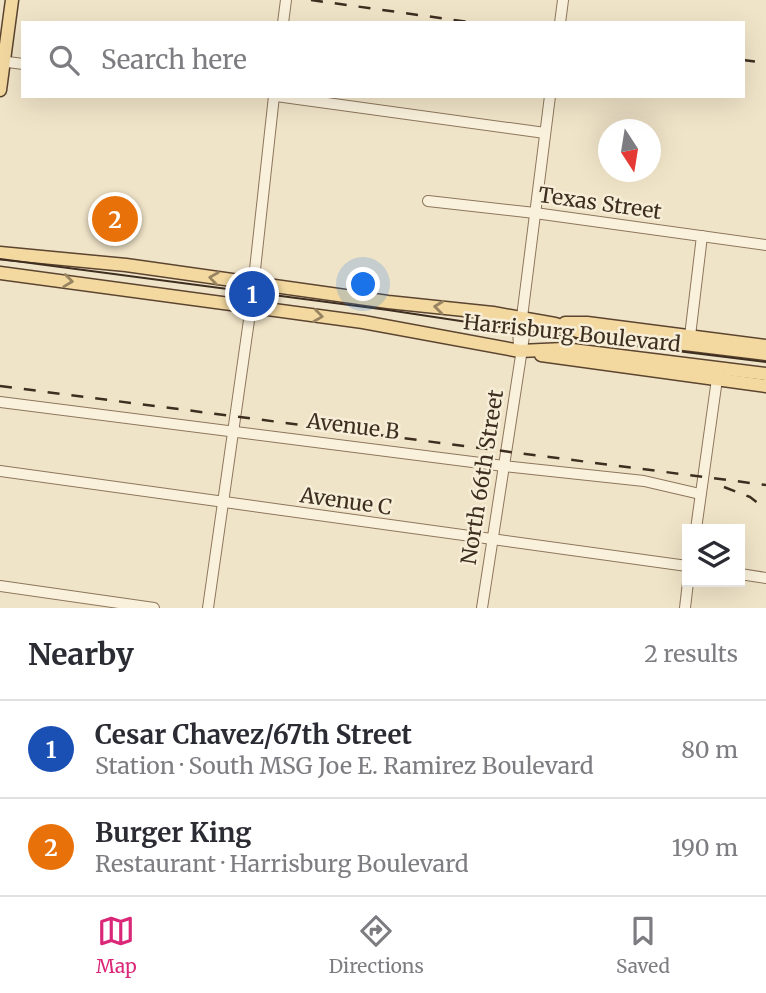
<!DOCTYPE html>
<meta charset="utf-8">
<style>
body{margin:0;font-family:Merriweather,serif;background:#f7f7f7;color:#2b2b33}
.controls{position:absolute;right:21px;bottom:21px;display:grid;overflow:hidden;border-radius:0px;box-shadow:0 7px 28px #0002}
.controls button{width:63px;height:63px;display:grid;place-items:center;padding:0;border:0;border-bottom:2px solid #e1e1e2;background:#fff;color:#2b2b33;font:35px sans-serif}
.compass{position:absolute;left:598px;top:119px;width:63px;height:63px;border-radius:50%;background:#fff;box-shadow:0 7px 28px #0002;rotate:168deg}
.you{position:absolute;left:364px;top:285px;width:24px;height:24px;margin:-18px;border:5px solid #fff;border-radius:50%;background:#1a73e8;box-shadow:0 0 0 10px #1a73e833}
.badge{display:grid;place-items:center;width:46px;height:46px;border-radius:50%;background:#db2777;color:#fff;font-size:23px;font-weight:700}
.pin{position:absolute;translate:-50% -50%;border:4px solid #fff;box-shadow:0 2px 7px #0006}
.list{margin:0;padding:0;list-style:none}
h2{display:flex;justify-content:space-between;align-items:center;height:91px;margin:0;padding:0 28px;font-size:30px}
h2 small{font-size:23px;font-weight:400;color:#7c7c81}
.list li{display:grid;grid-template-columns:46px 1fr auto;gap:21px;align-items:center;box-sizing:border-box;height:98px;padding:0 28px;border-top:2px solid #e1e1e2}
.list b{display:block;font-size:26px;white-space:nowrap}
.list p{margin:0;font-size:23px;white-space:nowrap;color:#7c7c81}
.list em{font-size:23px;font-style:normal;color:#7c7c81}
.icon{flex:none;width:38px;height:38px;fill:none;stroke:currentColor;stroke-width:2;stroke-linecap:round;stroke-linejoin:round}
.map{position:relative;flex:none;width:766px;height:608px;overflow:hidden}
.search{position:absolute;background:#fff;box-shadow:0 7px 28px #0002;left:21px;right:21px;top:21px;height:77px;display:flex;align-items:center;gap:18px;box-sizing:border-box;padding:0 24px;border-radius:0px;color:#7c7c81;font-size:26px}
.sheet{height:287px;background:#fff}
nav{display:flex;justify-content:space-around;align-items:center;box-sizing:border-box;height:98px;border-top:2px solid #e1e1e2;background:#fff;font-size:19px;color:#7c7c81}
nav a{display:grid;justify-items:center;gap:4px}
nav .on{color:#db2777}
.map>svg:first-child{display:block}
</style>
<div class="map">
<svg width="766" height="608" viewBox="0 0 766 608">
<rect width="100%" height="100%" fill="#f0e4c8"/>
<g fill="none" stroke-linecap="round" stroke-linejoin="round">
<defs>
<g id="minor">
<polyline points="283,23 286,0"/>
<polyline points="560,23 563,0"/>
<polyline points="0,61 23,64"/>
<polyline points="276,96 545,133"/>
<polyline points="428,201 535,213 766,245"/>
<polyline points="690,336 702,236"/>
<polyline points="519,347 518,329 522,317 550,96"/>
<polyline points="0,402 504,466 644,481 700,494"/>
<polyline points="0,471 687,566"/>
<polyline points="696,529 717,379"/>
<polyline points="740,574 766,578"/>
<polyline points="0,586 154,608"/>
<polyline points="208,608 251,306 274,96"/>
<polyline points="482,608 524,336 522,317"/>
<polyline points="685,608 688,582"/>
</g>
<g id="major">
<polyline points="0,90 12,0"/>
<polyline points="0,253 126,265 388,302 493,313 555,324 578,331 766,354"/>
<polyline points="0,273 363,322 520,351 564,349 766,374"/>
<polyline points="565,323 587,323 766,346"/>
<polyline points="541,355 766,386"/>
</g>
</defs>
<use href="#minor" stroke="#8d765c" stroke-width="12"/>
<use href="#major" stroke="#5b4430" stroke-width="15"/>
<use href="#minor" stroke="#faf1dc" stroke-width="10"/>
<use href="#major" stroke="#f3d9a0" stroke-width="12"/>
<polyline stroke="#3d2e20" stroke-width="2" points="0,259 388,310 580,339 766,362"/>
<g stroke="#3d2e20" stroke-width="2.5" stroke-dasharray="12 12" stroke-linecap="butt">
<polyline points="311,0 476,23"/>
<polyline points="743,60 766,63"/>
<polyline points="0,386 766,485"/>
<polyline points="724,487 750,497 766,509"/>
</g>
</g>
<defs><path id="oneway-chevron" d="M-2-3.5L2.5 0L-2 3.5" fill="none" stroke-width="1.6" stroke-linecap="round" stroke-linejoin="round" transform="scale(1.75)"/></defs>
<g stroke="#988460">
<use href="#oneway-chevron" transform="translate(214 278) rotate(-172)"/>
<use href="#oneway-chevron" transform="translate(68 281) rotate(7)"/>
<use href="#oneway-chevron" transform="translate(439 307) rotate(-174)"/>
<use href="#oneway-chevron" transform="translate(318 316) rotate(8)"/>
</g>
<g text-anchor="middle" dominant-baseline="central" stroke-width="5" stroke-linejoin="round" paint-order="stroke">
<g font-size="21" fill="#3d2e20" stroke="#f7eed8">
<text transform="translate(600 203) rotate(8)">Texas Street</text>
<text transform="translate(572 333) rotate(6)">Harrisburg Boulevard</text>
<text transform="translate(353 426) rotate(7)">Avenue B</text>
<text transform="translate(482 477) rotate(-81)">North 66th Street</text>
<text transform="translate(346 501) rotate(8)">Avenue C</text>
</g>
</g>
</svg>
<div class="controls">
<button><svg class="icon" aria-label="layers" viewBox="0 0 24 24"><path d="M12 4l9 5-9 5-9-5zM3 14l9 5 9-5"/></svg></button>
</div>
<svg class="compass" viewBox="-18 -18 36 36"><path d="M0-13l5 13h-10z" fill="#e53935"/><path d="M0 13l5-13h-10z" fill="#7c7c81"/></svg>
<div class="you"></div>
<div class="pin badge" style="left:252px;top:294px;background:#1a4fb4">1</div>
<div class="pin badge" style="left:115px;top:219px;background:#e8710a">2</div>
<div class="search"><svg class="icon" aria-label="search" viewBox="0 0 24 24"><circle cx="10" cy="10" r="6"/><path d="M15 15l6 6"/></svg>Search here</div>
</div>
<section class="sheet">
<h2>Nearby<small>2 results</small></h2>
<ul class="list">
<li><span class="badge" style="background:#1a4fb4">1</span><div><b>Cesar Chavez/67th Street</b><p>Station · South MSG Joe E. Ramirez Boulevard</p></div><em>80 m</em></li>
<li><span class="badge" style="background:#e8710a">2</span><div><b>Burger King</b><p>Restaurant · Harrisburg Boulevard</p></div><em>190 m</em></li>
</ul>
</section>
<nav>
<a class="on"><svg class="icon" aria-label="map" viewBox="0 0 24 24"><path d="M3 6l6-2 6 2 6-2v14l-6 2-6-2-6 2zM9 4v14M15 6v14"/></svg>Map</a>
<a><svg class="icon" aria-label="directions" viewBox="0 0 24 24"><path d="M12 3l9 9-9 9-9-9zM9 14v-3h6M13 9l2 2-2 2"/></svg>Directions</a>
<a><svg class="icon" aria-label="saved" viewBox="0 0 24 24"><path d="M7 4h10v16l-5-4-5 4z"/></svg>Saved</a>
</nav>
